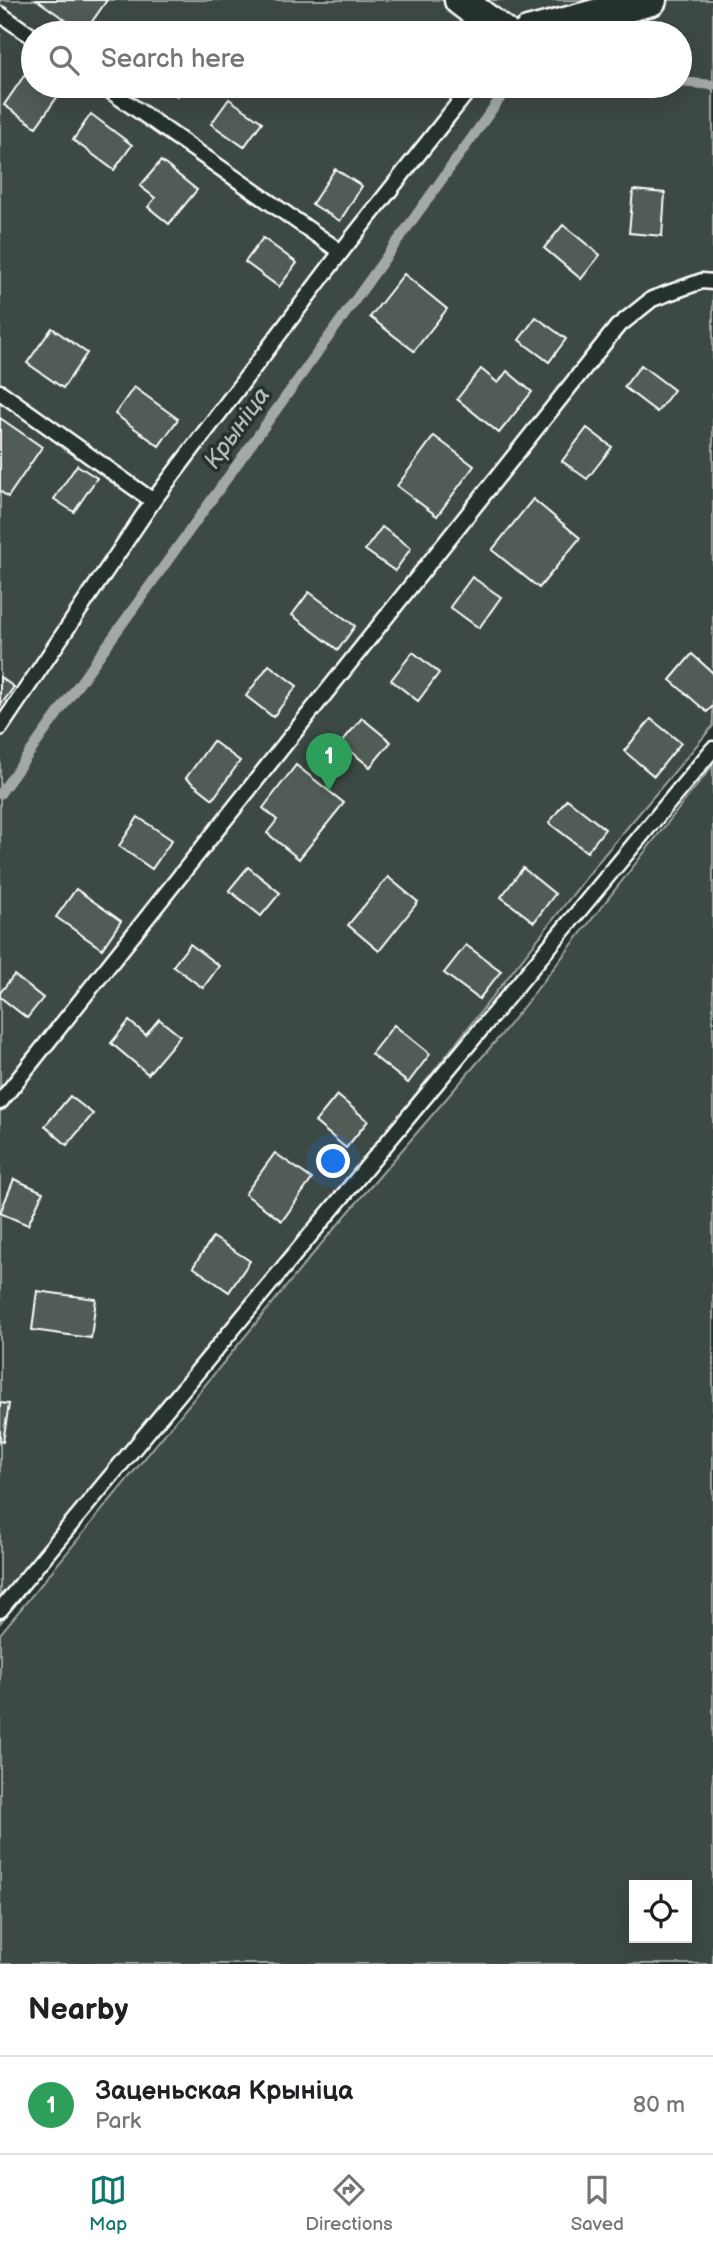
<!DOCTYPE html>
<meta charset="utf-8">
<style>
body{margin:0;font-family:"Balsamiq Sans",sans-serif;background:#f2f2f2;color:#202124}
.controls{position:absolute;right:21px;bottom:21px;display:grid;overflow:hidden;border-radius:0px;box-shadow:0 7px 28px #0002}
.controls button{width:63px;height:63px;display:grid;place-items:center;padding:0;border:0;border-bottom:2px solid #e0e0e0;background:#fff;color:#202124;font:35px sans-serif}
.you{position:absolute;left:334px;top:1162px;width:24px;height:24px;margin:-18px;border:5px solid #fff;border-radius:50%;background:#1a73e8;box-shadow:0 0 0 10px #1a73e833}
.badge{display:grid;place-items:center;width:46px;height:46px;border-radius:50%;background:#0f766e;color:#fff;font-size:23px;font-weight:700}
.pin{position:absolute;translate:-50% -58px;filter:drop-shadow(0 2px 4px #0008)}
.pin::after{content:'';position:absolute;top:37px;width:24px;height:21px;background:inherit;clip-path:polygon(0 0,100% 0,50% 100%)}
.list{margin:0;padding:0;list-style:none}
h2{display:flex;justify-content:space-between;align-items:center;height:91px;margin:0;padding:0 28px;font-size:30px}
h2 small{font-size:23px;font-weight:400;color:#757577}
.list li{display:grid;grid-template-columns:46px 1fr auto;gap:21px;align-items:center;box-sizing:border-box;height:98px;padding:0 28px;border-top:2px solid #e0e0e0}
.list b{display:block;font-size:26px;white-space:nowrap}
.list p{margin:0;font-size:23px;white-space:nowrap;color:#757577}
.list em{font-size:23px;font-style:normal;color:#757577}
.icon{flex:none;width:38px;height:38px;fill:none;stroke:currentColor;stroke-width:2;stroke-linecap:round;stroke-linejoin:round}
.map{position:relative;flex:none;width:713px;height:1964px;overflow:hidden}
.search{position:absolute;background:#fff;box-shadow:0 7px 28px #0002;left:21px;right:21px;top:21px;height:77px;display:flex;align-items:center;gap:18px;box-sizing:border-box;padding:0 24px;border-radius:38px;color:#757577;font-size:26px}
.sheet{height:189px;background:#fff}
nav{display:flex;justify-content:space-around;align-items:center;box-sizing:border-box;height:98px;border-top:2px solid #e0e0e0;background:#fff;font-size:19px;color:#757577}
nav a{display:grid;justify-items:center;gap:4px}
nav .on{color:#0f766e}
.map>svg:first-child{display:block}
</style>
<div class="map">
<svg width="713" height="1964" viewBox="0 0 713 1964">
<rect width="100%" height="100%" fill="#26332d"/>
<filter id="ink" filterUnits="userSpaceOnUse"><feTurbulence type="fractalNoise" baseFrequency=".0143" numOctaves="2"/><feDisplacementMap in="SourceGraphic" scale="14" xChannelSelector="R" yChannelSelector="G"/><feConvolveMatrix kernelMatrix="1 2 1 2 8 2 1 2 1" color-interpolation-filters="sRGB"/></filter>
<g filter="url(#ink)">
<g fill="#3e4944" stroke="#9ea4a2" stroke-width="2" fill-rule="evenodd">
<path d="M0,0H713V726L604,855L0,1623ZM33,33H680V86H33Z"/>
<path d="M713,765V1964H0V1634L322,1243L501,1035ZM634,1885H687V1938H634Z"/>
</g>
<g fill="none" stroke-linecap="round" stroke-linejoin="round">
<g stroke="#a4a9a7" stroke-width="10">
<polyline points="680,82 713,85"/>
<polyline points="0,794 509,86"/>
</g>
</g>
<g fill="#515c57" stroke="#fff" stroke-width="2">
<polygon points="37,0 107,0 84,33"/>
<polygon points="28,70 33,74 33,86 50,86 60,93 36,127 4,105"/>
<polygon points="160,86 183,86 177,96"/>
<polygon points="229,99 262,122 244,147 211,124"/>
<polygon points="91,114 132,145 114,170 73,140"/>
<polygon points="161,161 197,190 169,224 148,207 155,198 140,186"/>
<polygon points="335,169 362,186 340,221 312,204"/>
<polygon points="633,190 665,193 662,236 629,233"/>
<polygon points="563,225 600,255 581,279 544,248"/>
<polygon points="263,238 297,263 279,287 245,262"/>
<polygon points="404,274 447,309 414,351 370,317"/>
<polygon points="536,317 566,339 549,362 519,340"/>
<polygon points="52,328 87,353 63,388 27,363"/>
<polygon points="641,365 674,390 657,412 624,387"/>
<polygon points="481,369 498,383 507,371 532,392 499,433 457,399"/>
<polygon points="134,387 178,419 159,446 115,414"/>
<polygon points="0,418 42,447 8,497 0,491"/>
<polygon points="587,428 612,447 587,479 562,461"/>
<polygon points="434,436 474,466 437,516 397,486"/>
<polygon points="77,465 97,478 74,512 54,499"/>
<polygon points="533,499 580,538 539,588 492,550"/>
<polygon points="382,527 411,548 395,571 365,550"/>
<polygon points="472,577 501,597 479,628 450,607"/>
<polygon points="309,592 355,626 338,650 292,615"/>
<polygon points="413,652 439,673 418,701 391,680"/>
<polygon points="692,654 713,673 713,706 707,712 670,680"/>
<polygon points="269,665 297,686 273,717 246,696"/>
<polygon points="0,677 14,687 0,706"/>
<polygon points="362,718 391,742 370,767 341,743"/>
<polygon points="651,719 681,743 654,776 624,751"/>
<polygon points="213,741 240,761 213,799 186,778"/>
<polygon points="296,765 344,803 299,859 267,833 277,820 263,808"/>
<polygon points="567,799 605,829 587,852 549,823"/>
<polygon points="138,817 172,840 152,869 119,846"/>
<polygon points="248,867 280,893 261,916 229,890"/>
<polygon points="523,868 555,894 534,922 501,897"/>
<polygon points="388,877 418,902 379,951 348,925"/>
<polygon points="76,889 121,921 102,949 56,917"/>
<polygon points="190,944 219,966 203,988 173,966"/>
<polygon points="466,945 501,971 479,999 444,973"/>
<polygon points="14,975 43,998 27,1018 0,997 0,993"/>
<polygon points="159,1019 180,1036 148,1074 111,1043 129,1021 146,1035"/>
<polygon points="394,1025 430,1054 408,1083 371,1054"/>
<polygon points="337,1095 368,1121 346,1148 315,1122"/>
<polygon points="70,1096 93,1114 67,1145 45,1126"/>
<polygon points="275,1153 312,1179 282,1221 245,1194"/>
<polygon points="14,1179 43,1192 28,1225 0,1213"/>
<polygon points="213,1237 250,1261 229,1292 193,1267"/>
<polygon points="37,1291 96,1299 91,1338 32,1330"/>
<polygon points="0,1403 9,1404 3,1442 0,1441"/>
</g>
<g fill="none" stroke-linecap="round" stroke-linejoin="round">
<defs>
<g id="lane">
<polyline points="0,14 33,37"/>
<polyline points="103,86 341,252"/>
<polyline points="0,392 153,501"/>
<polyline points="0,728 153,501 341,252 472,86"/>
<polyline points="0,1102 617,327 652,299 702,281 713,282"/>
<polyline points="0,1610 713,749"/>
</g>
<g id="street">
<polyline points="460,0 504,33"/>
<polyline points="528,33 651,0"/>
</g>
</defs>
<use href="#lane" stroke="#fff" stroke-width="19"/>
<use href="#street" stroke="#fff" stroke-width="35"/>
<use href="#lane" stroke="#26332d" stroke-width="14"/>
<use href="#street" stroke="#26332d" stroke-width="30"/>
</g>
</g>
<g text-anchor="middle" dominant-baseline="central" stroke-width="7" stroke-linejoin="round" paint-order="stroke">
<g font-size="24" font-style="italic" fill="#b3b8b6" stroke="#26332d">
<text transform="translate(237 428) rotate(-54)">Крыніца</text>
</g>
</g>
</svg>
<div class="controls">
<button><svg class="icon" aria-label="locate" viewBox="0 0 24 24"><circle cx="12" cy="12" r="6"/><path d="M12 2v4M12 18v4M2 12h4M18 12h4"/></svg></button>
</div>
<div class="you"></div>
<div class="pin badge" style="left:329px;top:791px;background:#2e9e5b">1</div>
<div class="search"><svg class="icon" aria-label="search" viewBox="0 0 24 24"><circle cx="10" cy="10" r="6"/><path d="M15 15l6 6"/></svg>Search here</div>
</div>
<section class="sheet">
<h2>Nearby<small></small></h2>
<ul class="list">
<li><span class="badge" style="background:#2e9e5b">1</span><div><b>Заценьская Крыніца</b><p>Park</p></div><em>80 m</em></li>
</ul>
</section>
<nav>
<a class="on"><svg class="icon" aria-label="map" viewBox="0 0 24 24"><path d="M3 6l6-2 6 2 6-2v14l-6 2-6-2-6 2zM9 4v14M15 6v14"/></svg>Map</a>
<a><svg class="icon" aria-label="directions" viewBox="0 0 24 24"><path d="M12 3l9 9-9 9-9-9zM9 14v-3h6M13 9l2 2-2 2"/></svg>Directions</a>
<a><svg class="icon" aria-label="saved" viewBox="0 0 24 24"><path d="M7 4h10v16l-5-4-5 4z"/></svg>Saved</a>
</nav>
